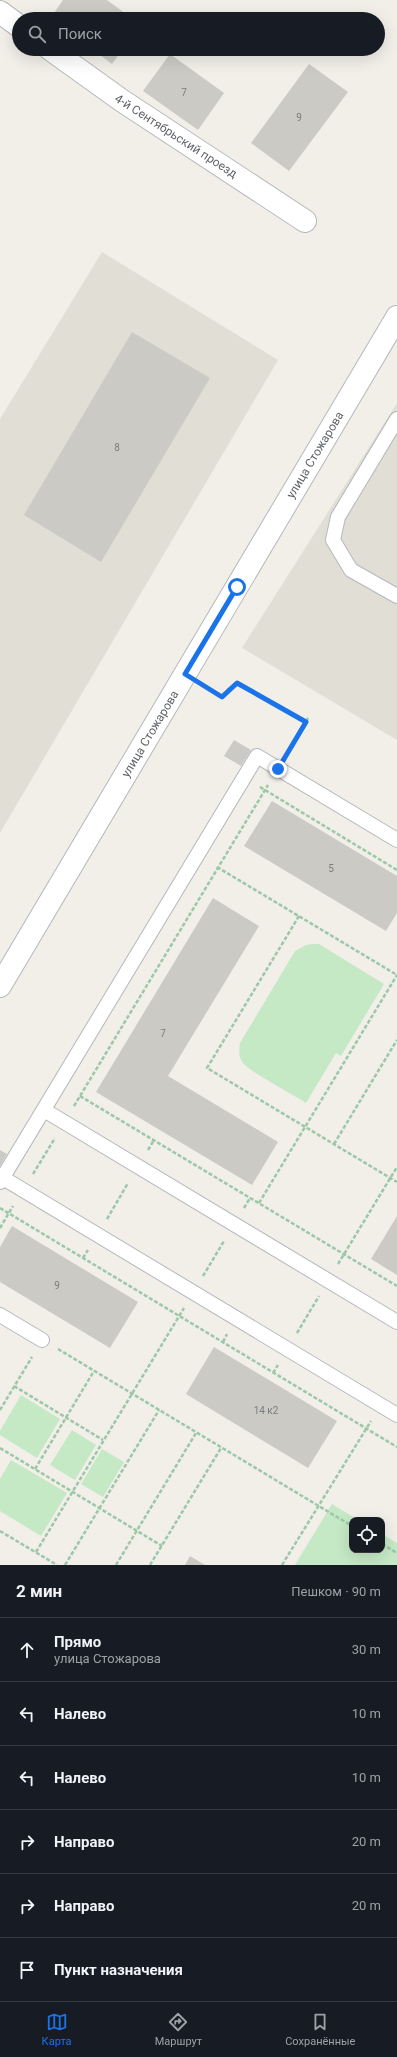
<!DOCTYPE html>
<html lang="ru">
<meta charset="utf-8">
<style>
body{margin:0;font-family:Roboto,sans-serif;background:#20242c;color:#f1f3f6}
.controls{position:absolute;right:12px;bottom:12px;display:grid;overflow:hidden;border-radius:8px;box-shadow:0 4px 16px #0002}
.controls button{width:36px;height:36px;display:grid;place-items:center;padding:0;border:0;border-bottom:1px solid #363941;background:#171b24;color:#f1f3f6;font:20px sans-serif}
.stop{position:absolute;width:12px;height:12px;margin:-9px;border:3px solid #1a73e8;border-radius:50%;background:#fff}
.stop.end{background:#1a73e8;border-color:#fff;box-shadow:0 1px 4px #0008}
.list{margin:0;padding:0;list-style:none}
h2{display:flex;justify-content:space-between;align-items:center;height:52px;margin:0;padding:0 16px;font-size:17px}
h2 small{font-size:13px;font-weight:400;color:#9ea1a6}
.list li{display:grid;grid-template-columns:26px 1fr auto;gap:12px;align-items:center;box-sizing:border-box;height:64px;padding:0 16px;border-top:1px solid #363941}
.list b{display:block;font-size:15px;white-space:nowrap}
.list p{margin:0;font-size:13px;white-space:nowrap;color:#9ea1a6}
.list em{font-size:13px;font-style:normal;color:#9ea1a6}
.icon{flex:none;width:22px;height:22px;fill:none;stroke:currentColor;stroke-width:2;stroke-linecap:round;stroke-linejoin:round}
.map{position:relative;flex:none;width:397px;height:1565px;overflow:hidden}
.search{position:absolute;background:#171b24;box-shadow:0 4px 16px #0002;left:12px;right:12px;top:12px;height:44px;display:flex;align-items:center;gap:10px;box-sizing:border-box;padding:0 14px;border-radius:22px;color:#9ea1a6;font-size:15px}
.sheet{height:436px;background:#171b24}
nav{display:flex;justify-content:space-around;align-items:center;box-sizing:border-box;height:56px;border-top:1px solid #363941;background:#171b24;font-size:11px;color:#9ea1a6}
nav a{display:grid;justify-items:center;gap:2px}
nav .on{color:#1a73e8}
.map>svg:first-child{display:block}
</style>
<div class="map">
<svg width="397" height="1565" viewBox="0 0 397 1565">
<rect width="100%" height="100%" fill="#f1efe8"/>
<g fill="#e1ded6">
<polygon points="102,252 278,360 0,833 0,419"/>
<polygon points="397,403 397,740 242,648"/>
</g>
<g fill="#c5e8c5">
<path d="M313,944H319L384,984L341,1056L336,1053L306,1103C294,1095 250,1072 243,1063C238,1057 239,1050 240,1043L295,951L306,945Z"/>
<polygon points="21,1395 60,1419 37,1458 0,1435 0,1431"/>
<polygon points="72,1430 96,1445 75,1480 50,1465"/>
<polygon points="102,1449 124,1462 103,1497 81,1484"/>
<polygon points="11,1460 67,1493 41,1536 0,1511 0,1479"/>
<polygon points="332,1504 358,1520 352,1520 352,1550 382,1550 382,1534 397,1543 397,1565 295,1565"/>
</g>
<g fill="#cccac5">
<polygon points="63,0 107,0 133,19 50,19"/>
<polygon points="92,49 123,49 112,64"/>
<polygon points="170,54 224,93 198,130 143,91"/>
<polygon points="309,64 348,92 289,171 251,143"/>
<polygon points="132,332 210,378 101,562 24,515"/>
<polygon points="234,740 251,750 241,766 224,756"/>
<polygon points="272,801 397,876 397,913 386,931 244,846"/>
<polygon points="213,898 259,926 168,1076 278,1142 252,1185 96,1092"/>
<polygon points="0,1150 7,1154 0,1166"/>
<polygon points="397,1216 397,1275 371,1259"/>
<polygon points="12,1226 138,1302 110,1348 0,1282 0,1247"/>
<polygon points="214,1347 337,1421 308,1468 186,1394"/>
<polygon points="190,1556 205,1565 185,1565"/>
</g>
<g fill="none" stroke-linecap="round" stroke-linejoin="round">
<defs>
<g id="service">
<polyline points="397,419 338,517 333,540 351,570 397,596"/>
<polyline points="44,1110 397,1322"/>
<polyline points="3,1178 397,1415"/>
<polyline points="0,1182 257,756 397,840"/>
<polyline points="0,1315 42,1340"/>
</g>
<g id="minor">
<polyline points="0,12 19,26"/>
<polyline points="50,49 121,100 305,221"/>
<polyline points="0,986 397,317"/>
</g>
</defs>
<use href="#service" stroke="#b5b8bc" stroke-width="16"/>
<use href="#minor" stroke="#b5b8bc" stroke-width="24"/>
<g stroke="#9cc7a9" stroke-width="2.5" stroke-dasharray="4 2" stroke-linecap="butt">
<polyline points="204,686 222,697 227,690 237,683 306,722"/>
<polyline points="288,752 308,718"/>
<polyline points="260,787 397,870"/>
<polyline points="217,867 397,975"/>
<polyline points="299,916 207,1068 397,1182"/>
<polyline points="80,1096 397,1286"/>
<polyline points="74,1106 268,785"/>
<polyline points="334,1144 397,1040"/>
<polyline points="148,1150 154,1140"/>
<polyline points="33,1174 55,1138"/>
<polyline points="259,1203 397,975"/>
<polyline points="0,1208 397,1447"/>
<polyline points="244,1208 250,1198"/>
<polyline points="107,1219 128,1183"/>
<polyline points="0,1228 13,1206"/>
<polyline points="83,1258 88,1250"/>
<polyline points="338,1264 397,1167"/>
<polyline points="203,1276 224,1241"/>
<polyline points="297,1333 319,1296"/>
<polyline points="223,1342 227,1334"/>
<polyline points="58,1349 352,1526"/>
<polyline points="273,1373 278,1365"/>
<polyline points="14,1386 103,1440"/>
<polyline points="0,1410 32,1357"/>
<polyline points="0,1448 162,1546"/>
<polyline points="35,1469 94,1371"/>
<polyline points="0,1531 57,1565"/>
<polyline points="382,1544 397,1553"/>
<polyline points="36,1552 184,1308"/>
<polyline points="65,1565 159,1410"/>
<polyline points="116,1565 196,1433"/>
<polyline points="150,1565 221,1448"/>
<polyline points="282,1565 371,1421"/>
</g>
<use href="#service" stroke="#fff" stroke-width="14"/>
<use href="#minor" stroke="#fff" stroke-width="22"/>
</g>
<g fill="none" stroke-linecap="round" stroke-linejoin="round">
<polyline stroke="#1a73e8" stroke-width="5" points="237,587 185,674 222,697 237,683 306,722 278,769"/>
</g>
<g text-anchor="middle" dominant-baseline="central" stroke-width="4" stroke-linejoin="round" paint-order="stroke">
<g font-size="10" fill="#7a7d7f">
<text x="184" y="92">7</text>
<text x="299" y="117">9</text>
<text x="117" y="447">8</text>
<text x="331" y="868">5</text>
<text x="163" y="1033">7</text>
<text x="57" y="1285">9</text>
<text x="266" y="1410">14 к2</text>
</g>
<g font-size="12" fill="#5f6368" stroke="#fff">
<text transform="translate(176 136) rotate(33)">4-й Сентябрьский проезд</text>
<text transform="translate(315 455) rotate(-59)">улица Стожарова</text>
<text transform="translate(150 734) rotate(-59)">улица Стожарова</text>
</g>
</g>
</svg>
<div class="controls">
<button><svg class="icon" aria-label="locate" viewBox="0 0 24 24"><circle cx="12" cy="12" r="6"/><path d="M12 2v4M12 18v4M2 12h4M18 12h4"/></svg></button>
</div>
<div class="stop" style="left:237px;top:587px"></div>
<div class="stop end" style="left:278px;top:769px"></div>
<div class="search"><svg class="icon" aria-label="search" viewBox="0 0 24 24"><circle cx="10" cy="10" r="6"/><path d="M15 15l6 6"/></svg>Поиск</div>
</div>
<section class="sheet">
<h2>2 мин<small>Пешком · 90 m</small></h2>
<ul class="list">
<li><svg class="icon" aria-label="ahead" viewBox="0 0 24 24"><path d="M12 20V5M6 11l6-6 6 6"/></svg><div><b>Прямо</b><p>улица Стожарова</p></div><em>30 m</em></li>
<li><svg class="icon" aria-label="left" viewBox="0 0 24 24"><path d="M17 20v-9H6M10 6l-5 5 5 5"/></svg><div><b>Налево</b></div><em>10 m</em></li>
<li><svg class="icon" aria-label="left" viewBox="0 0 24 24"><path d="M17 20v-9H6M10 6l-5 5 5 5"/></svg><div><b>Налево</b></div><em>10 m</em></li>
<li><svg class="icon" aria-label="right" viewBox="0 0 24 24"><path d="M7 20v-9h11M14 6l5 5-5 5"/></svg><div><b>Направо</b></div><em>20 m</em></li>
<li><svg class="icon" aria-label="right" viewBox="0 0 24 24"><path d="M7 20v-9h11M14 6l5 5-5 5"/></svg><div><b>Направо</b></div><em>20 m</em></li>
<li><svg class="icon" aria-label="arrive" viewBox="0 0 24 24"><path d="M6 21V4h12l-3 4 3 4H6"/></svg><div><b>Пункт назначения</b></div></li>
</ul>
</section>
<nav>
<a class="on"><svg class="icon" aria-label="map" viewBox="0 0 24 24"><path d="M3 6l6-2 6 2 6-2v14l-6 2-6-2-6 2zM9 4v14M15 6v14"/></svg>Карта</a>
<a><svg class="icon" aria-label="directions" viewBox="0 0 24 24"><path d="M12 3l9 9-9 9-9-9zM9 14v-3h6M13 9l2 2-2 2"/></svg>Маршрут</a>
<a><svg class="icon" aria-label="saved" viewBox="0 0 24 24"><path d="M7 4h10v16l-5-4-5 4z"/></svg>Сохранённые</a>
</nav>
